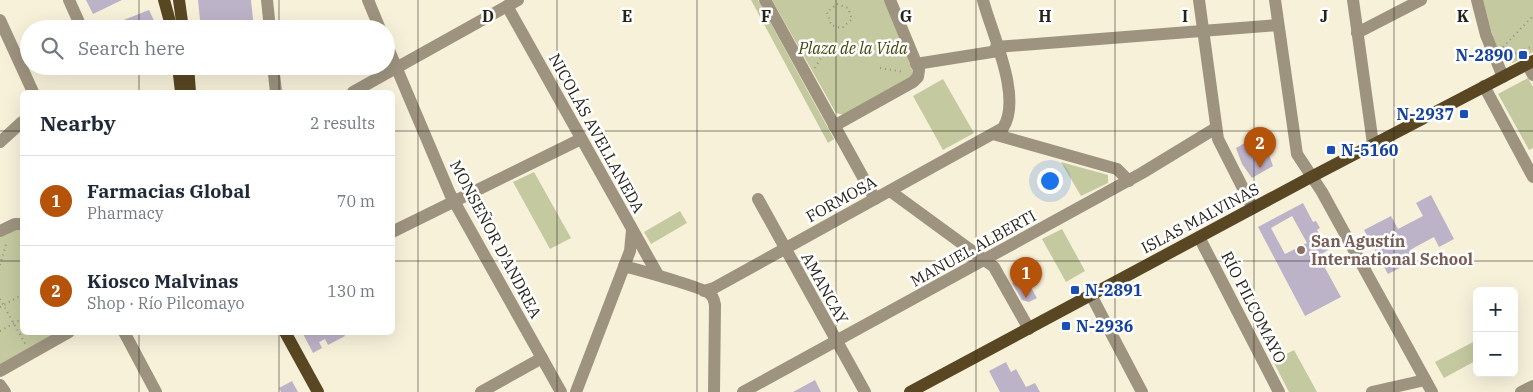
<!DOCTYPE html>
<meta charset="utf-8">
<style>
body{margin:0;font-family:"IBM Plex Serif",serif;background:#f2f2f3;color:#1f2937}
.controls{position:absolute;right:15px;bottom:15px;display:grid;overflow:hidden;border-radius:8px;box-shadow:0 5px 20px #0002}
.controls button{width:45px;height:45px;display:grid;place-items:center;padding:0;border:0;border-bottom:1px solid #e0e1e3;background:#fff;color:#1f2937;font:25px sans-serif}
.you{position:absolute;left:1049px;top:180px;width:18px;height:18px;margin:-12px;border:4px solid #fff;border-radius:50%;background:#1a73e8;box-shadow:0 0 0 8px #1a73e833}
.badge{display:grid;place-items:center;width:32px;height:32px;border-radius:50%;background:#b45309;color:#fff;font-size:16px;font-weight:700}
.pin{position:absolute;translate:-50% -41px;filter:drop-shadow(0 1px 2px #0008)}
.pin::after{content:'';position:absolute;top:26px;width:18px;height:15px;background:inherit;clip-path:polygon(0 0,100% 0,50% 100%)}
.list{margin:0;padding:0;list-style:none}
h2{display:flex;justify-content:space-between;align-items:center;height:65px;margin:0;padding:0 20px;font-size:21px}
h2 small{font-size:16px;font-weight:400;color:#747a83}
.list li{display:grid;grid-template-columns:32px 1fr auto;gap:15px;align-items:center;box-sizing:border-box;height:90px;padding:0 20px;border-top:1px solid #e0e1e3}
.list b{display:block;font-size:19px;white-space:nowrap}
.list p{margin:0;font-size:16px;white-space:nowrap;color:#747a83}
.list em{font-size:16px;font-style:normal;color:#747a83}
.icon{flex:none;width:28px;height:28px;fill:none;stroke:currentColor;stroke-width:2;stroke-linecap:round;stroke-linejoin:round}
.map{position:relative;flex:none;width:1533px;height:392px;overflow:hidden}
.search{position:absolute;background:#fff;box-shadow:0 5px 20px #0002;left:20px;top:20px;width:375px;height:55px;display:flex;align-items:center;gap:12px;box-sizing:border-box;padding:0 18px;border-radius:28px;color:#747a83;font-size:19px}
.panel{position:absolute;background:#fff;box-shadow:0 5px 20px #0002;left:20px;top:90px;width:375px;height:245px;border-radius:8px}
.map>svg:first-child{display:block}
</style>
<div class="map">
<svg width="1533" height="392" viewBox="0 0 1533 392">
<rect width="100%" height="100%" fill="#f8f1da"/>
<g fill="#c4c9a0">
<polygon points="751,0 758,0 834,139 828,143"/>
<polygon points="772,0 886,0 914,75 844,115 836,113"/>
<polygon points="1483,0 1533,0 1533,52 1513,63 1503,61 1493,37"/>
<polygon points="1528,78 1533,87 1533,148 1529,150 1498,94"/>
<polygon points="943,79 974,133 943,150 913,96"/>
<polygon points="1061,162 1108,175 1108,183 1081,196"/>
<polygon points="534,172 571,238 550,249 513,182"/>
<polygon points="680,211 687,223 651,244 644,232"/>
<polygon points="22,229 22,332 58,333 0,364 0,236 12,230"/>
<polygon points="1062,229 1085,271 1066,282 1042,239"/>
<polygon points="1477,340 1477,360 1444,378 1435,362"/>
<polygon points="1294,350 1317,392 1289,392 1273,361"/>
</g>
<g fill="#bdb3c8" fill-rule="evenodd">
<polygon points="86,0 122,0 93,14"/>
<polygon points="198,0 251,0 254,29 203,29 200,20"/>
<polygon points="149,10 158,29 116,29 121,21"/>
<polygon points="1257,136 1267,149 1273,166 1252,178 1242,164 1236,148"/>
<polygon points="1431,195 1454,239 1439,247 1434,237 1410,250 1415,260 1388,274 1364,230 1391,216 1398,229 1423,216 1416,203"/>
<path d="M1303,203L1313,222L1316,221L1320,228L1317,230L1328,250L1323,253L1330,265L1325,268L1341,297L1305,316L1258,227ZM1292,216L1307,243L1285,254L1271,228Z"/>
<polygon points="1020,279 1025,288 1030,286 1037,298 1029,302 1022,300 1012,283"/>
<polygon points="302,332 343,332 345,336 328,345 325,339 319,342 322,348 313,353"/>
<polygon points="1006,362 1011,372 1016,369 1026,387 1035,383 1040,392 1000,392 989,371"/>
<polygon points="815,380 821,392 793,392"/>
<polygon points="292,381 298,392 281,392 279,388"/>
</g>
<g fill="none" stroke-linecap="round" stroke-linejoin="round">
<g stroke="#959080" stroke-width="2" stroke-dasharray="1 4" stroke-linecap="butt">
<polygon points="837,4 848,8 852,19 842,28 831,25 827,12"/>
<polyline points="848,45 854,56"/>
<polyline points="1503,47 1533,16"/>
<polyline points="1506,52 1511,55 1533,46"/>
<polyline points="815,68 829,44"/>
<polyline points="880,68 904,72"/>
<polyline points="0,265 7,241"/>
<polyline points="0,299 26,345"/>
<polyline points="0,307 22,295"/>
<polyline points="0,331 22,319"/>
</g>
<g stroke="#9d937f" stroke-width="12">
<polyline points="69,0 82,29"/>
<polyline points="267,0 270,29"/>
<polyline points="368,0 380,29"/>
<polyline points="765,0 875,199"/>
<polyline points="1199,0 1218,139 1253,208"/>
<polyline points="1275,0 1297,154 1322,192 1432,392"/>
<polyline points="1353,0 1373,144"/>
<polyline points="1477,0 1486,35 1503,77"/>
<polyline points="507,6 658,275"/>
<polyline points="0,20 33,92"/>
<polyline points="1357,33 1421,0"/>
<polyline points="386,43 450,194 561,392"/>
<polyline points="996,47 1278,25"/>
<polyline points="916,64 998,51"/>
<polyline points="1527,64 1533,75"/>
<polyline points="273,66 276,92"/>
<polyline points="1484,86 1533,177"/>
<polyline points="353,92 518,0"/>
<polyline points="834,126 913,82 918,77 919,70 890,0"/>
<polyline points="993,134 1117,169 1129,181"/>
<polyline points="0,142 22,122"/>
<polyline points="890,191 994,267 1029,329"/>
<polyline points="758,199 865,392"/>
<polyline points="0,231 15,224 22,224"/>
<polyline points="392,232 581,139"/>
<polyline points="1199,237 1279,392"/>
<path d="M624,266C638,270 703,287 710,294C714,297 714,301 715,305L714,392"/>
<path d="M704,291L714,288L1003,128C1023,97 991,32 983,0"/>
<polyline points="1091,295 1142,392"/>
<polyline points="124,332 156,392"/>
<polyline points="0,371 69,332"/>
<polyline points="0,385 5,392"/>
<polyline points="481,392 542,358"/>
<polyline points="576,392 630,251 632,230"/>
<polyline points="743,392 1142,173 1216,128"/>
<polyline points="1372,392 1425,380"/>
<polyline points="1521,392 1533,386"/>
</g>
<g stroke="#584722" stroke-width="12">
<polyline points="164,0 172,29"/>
<polyline points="179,0 183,29"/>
<polyline points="178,66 181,92"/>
<polyline points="188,66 190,92"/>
<polyline points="285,332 318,392"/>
<polyline points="910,392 1311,177 1533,61"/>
</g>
</g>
<path fill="none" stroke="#26231b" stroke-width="1" stroke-opacity="0.55" d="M139,0V29M279,0V29M418,0V392M557,0V392M697,0V392M836,0V392M976,0V392M1115,0V392M1254,0V392M1394,0V392M139,66V92M279,66V92M0,131H22M392,131H1533M0,261H22M392,261H1533M139,332V392M279,332V392"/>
<g fill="#1a4fb4" stroke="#fff" stroke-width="2">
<rect x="1518" y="50" width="10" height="10" rx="2.5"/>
<rect x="1459" y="109" width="10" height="10" rx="2.5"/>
<rect x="1326" y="145" width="10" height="10" rx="2.5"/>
<rect x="1070" y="285" width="10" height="10" rx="2.5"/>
<rect x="1061" y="321" width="10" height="10" rx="2.5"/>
</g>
<circle fill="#8d6e63" stroke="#fff" stroke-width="2" cx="1301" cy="250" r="5"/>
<g text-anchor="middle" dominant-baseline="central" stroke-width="5" stroke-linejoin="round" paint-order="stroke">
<g font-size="16" font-style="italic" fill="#44480b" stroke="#fff">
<text x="853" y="48">Plaza de la Vida</text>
</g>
<g font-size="16" font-weight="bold" fill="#164399" stroke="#fff" text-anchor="start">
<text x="1513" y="55" text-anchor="end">N-2890</text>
<text x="1454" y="114" text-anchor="end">N-2937</text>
<text x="1341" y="150">N-5160</text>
<text x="1085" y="290">N-2891</text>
<text x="1076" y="326">N-2936</text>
</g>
<g font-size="16" fill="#26231b" stroke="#fff">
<text transform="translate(597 133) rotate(61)">NICOLÁS AVELLANEDA</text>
<text transform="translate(841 199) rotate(-29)">FORMOSA</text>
<text transform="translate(1200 218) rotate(-28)">ISLAS MALVINAS</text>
<text transform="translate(496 239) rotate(62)">MONSEÑOR D'ANDREA</text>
<text transform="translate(973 248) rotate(-29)">MANUEL ALBERTI</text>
<text transform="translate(825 288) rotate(61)">AMANCAY</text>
<text transform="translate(1254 307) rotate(63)">RÍO PILCOMAYO</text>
</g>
<g font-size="16" font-weight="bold" fill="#785e54" stroke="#fff" text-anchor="start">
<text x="1311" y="241">San Agustín<tspan x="1311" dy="18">International School</tspan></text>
</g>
</g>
<g font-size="16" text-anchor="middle" font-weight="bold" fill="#26231b" stroke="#fff" stroke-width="5" stroke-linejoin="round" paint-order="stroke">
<text x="488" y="22">D</text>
<text x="627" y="22">E</text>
<text x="766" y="22">F</text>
<text x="906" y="22">G</text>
<text x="1045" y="22">H</text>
<text x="1185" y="22">I</text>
<text x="1324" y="22">J</text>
<text x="1463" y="22">K</text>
</g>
</svg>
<div class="controls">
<button>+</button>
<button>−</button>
</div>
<div class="you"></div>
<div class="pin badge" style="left:1026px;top:298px">1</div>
<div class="pin badge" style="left:1260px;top:168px">2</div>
<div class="search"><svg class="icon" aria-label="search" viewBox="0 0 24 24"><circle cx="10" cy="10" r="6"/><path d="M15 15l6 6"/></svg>Search here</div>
<section class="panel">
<h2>Nearby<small>2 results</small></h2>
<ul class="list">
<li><span class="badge">1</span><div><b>Farmacias Global</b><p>Pharmacy</p></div><em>70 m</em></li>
<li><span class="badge">2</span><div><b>Kiosco Malvinas</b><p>Shop · Río Pilcomayo</p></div><em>130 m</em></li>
</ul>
</section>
</div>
